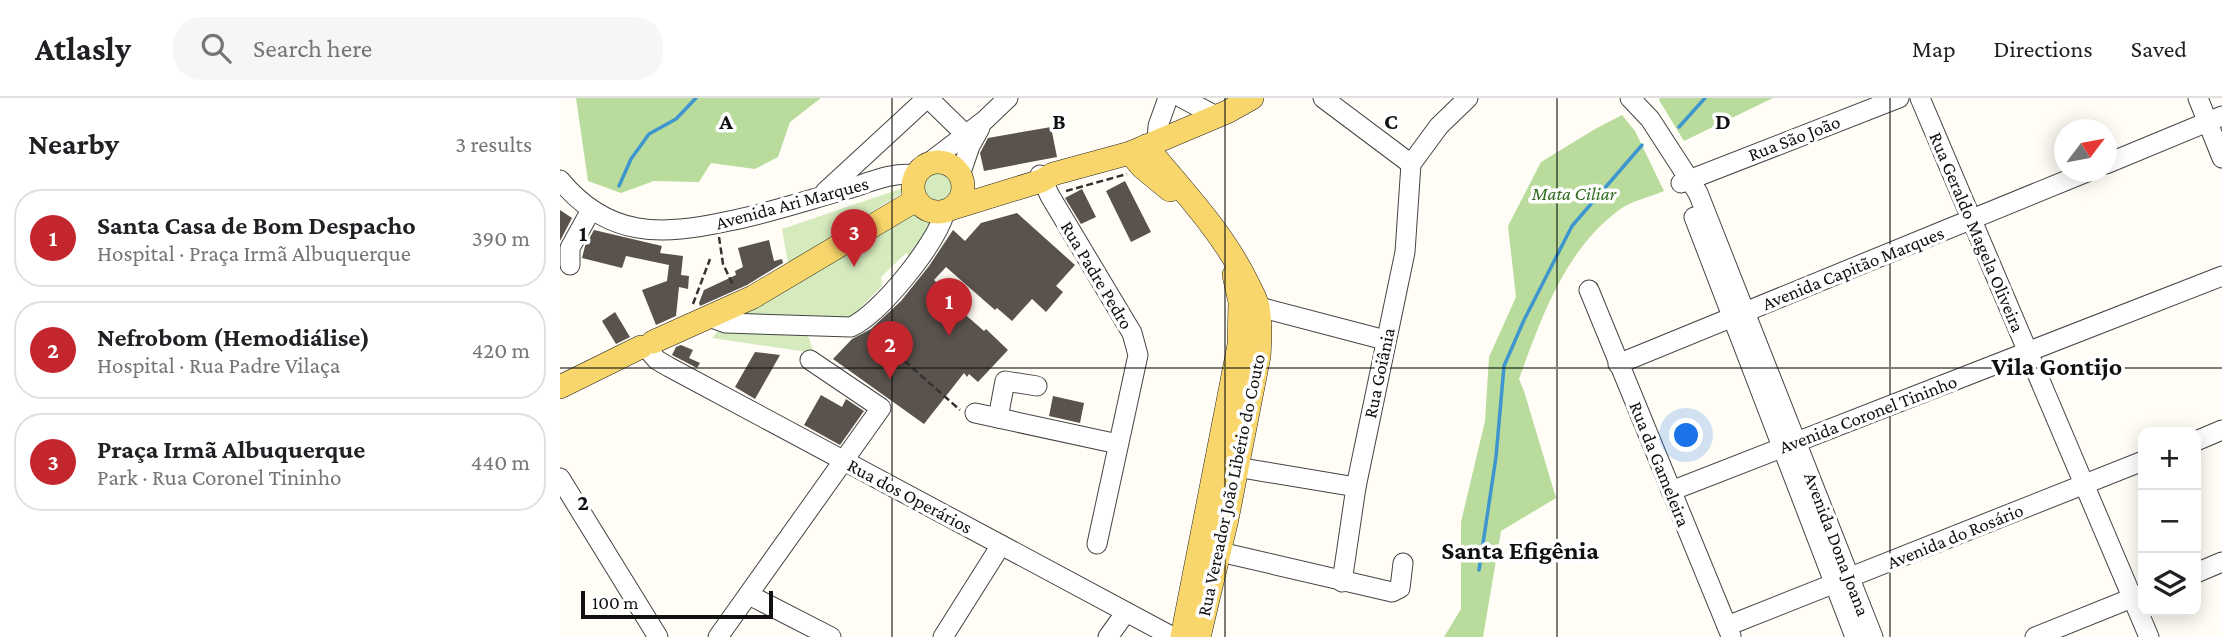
<!DOCTYPE html>
<meta charset="utf-8">
<style>
body{margin:0;font-family:"Crimson Pro",serif;background:#f6f6f6;color:#202124}
.controls{position:absolute;right:21px;bottom:21px;display:grid;overflow:hidden;border-radius:14px;box-shadow:0 4px 18px #0003}
.controls button{width:63px;height:63px;display:grid;place-items:center;padding:0;border:0;border-bottom:2px solid #e0e0e0;background:#fff;color:#202124;font:35px sans-serif}
.compass{position:absolute;left:1494px;top:21px;width:63px;height:63px;border-radius:50%;background:#fff;box-shadow:0 4px 18px #0003;rotate:58deg}
.scale{position:absolute;left:21px;bottom:18px;width:192px;box-sizing:border-box;padding-left:7px;border:4px solid #111;border-top:0;font-size:19px;line-height:24px;white-space:nowrap;color:#111;-webkit-text-stroke:5px #fff;paint-order:stroke}
.you{position:absolute;left:1127px;top:338px;width:24px;height:24px;margin:-18px;border:5px solid #fff;border-radius:50%;background:#1a73e8;box-shadow:0 0 0 10px #1a73e833}
.badge{display:grid;place-items:center;width:46px;height:46px;border-radius:50%;background:#c4262e;color:#fff;font-size:23px;font-weight:700}
.pin{position:absolute;translate:-50% -58px;filter:drop-shadow(0 2px 4px #0008)}
.pin::after{content:'';position:absolute;top:37px;width:24px;height:21px;background:inherit;clip-path:polygon(0 0,100% 0,50% 100%)}
.list{margin:0;padding:0;list-style:none}
h2{display:flex;justify-content:space-between;align-items:center;height:91px;margin:0;padding:0 28px;font-size:30px}
h2 small{font-size:23px;font-weight:400;color:#757577}
.list li{display:grid;grid-template-columns:46px 1fr auto;gap:21px;align-items:center;box-sizing:border-box;height:98px;margin:0 14px 14px;padding:0 14px;border:2px solid #e0e0e0;border-radius:28px}
.list b{display:block;font-size:26px;white-space:nowrap}
.list p{margin:0;font-size:23px;white-space:nowrap;color:#757577}
.list em{font-size:23px;font-style:normal;color:#757577}
.icon{flex:none;width:38px;height:38px;fill:none;stroke:currentColor;stroke-width:2;stroke-linecap:round;stroke-linejoin:round}
.map{position:relative;flex:none;width:1662px;height:539px;overflow:hidden}
header{display:flex;align-items:center;gap:42px;box-sizing:border-box;height:98px;padding:0 35px;background:#fff;border-bottom:2px solid #e0e0e0}
header strong{font-size:33px}
nav{display:flex;gap:38px;margin-inline-start:auto;font-size:24px}
.search{width:490px;height:63px;background:#f6f6f6;display:flex;align-items:center;gap:18px;box-sizing:border-box;padding:0 24px;border-radius:28px;color:#757577;font-size:26px}
main{display:flex}
aside{flex:1;background:#fff}
.map>svg:first-child{display:block}
</style>
<header>
<strong>Atlasly</strong>
<div class="search"><svg class="icon" aria-label="search" viewBox="0 0 24 24"><circle cx="10" cy="10" r="6"/><path d="M15 15l6 6"/></svg>Search here</div>
<nav><a>Map</a><a>Directions</a><a>Saved</a></nav>
</header>
<main>
<aside>
<h2>Nearby<small>3 results</small></h2>
<ul class="list">
<li><span class="badge">1</span><div><b>Santa Casa de Bom Despacho</b><p>Hospital · Praça Irmã Albuquerque</p></div><em>390 m</em></li>
<li><span class="badge">2</span><div><b>Nefrobom (Hemodiálise)</b><p>Hospital · Rua Padre Vilaça</p></div><em>420 m</em></li>
<li><span class="badge">3</span><div><b>Praça Irmã Albuquerque</b><p>Park · Rua Coronel Tininho</p></div><em>440 m</em></li>
</ul>
</aside>
<div class="map">
<svg width="1662" height="539" viewBox="0 0 1662 539">
<rect width="100%" height="100%" fill="#fffdf5"/>
<g fill="#d5ebbd">
<circle cx="378" cy="89" r="21"/>
<polygon points="343,90 344,94 228,165 222,131"/>
<polygon points="356,112 373,125 351,160 346,155 321,179 322,188 291,219 283,223 170,222"/>
<polygon points="159,232 247,235 254,255 152,240"/>
</g>
<g fill="#b9dc9c">
<polygon points="16,0 261,0 230,24 218,59 195,71 151,65 139,84 94,83 61,95 28,83"/>
<polygon points="1100,0 1213,0 1124,43 1099,2"/>
<path d="M1062,17L1075,33L1104,93C1090,99 1071,103 1059,112C1005,152 981,220 959,281L964,293L996,400L941,433L923,539H884L901,511V424L925,323L929,259L956,199L948,128L981,64L1035,31Z"/>
</g>
<g fill="none" stroke-linecap="round" stroke-linejoin="round">
<g stroke="#3f96cf" stroke-width="3.5">
<polyline points="1119,29 1145,0"/>
<polyline points="59,88 71,61 89,36 116,21 136,0"/>
<polyline points="919,472 936,359 944,268 964,222 1012,128 1082,47"/>
</g>
</g>
<g fill="#5a524d">
<polygon points="491,29 497,59 424,73 420,55 428,40"/>
<polygon points="565,83 591,134 571,144 546,93"/>
<polygon points="522,91 536,119 521,126 505,100"/>
<polygon points="0,112 12,120 0,143"/>
<polygon points="457,115 515,167 496,188 503,194 486,214 472,201 452,223 437,210 435,212 386,169 374,182 395,202 392,205 424,233 426,231 448,252 418,284 409,276 407,279 404,275 364,326 273,261 292,241 311,231 341,203 369,168 393,132 405,143 421,125"/>
<polygon points="34,132 102,148 100,155 123,158 121,177 129,178 128,191 119,189 116,218 96,227 82,192 107,183 109,167 66,158 62,170 22,160 25,148"/>
<polygon points="209,142 214,163 222,161 223,165 187,187 140,208 139,205 144,192 176,177 175,173 183,169 178,150"/>
<polygon points="55,214 70,239 56,246 42,223"/>
<polygon points="121,247 133,252 129,260 140,265 137,270 112,257 116,249"/>
<polygon points="195,254 220,257 195,301 175,289"/>
<polygon points="261,297 282,309 286,301 304,313 280,347 244,327"/>
<polygon points="493,298 524,305 520,325 489,318"/>
</g>
<g fill="none" stroke-linecap="round" stroke-linejoin="round">
<defs>
<g id="minor">
<polyline points="368,0 405,36"/>
<polyline points="622,0 656,18"/>
<polyline points="763,0 851,66"/>
<polyline points="1070,0 1090,21 1138,95 1313,539"/>
<polyline points="1360,0 1589,539"/>
<polyline points="1638,0 1662,60"/>
<polyline points="597,44 598,28 608,0"/>
<polyline points="367,66 425,22 448,0"/>
<polyline points="851,66 879,28 908,0"/>
<polyline points="1546,66 1662,18"/>
<polyline points="400,77 410,48 420,30"/>
<polyline points="480,77 490,98 572,235 578,257 537,446"/>
<path d="M0,82C48,140 101,138 169,123C210,115 248,102 288,91C308,85 334,73 355,77"/>
<polyline points="1121,85 1339,0"/>
<polyline points="265,94 367,0"/>
<polyline points="1134,119 1295,539"/>
<polyline points="10,167 10,150 31,112"/>
<polyline points="1029,192 1171,538"/>
<polyline points="684,205 825,242"/>
<path d="M149,219L166,225L291,229C321,215 376,146 385,114"/>
<polyline points="89,253 97,262 109,269 613,539"/>
<polyline points="1058,266 1527,74"/>
<polyline points="415,315 558,346"/>
<polyline points="438,320 445,283 477,288"/>
<polyline points="1636,343 1662,332"/>
<polyline points="676,369 796,389"/>
<polyline points="0,380 98,539"/>
<polyline points="1111,393 1662,178"/>
<polyline points="660,454 832,494 840,490 843,465"/>
<polyline points="1636,475 1662,464"/>
<polyline points="782,484 796,389 845,154 851,66"/>
<polyline points="189,497 271,539"/>
<polyline points="1167,528 1583,363"/>
<polyline points="158,539 321,310 250,262"/>
<polyline points="383,539 441,447"/>
<polyline points="548,539 566,514"/>
<polyline points="1475,539 1582,496"/>
</g>
<g id="major">
<path d="M586,48C622,92 662,133 687,184C691,192 696,201 698,209C701,226 700,242 699,258L667,421L639,539"/>
<polyline points="570,55 582,69 610,92"/>
<circle cx="378" cy="89" r="25"/>
<polyline points="393,110 481,83 493,76 570,55 667,14 692,0"/>
<polyline points="93,244 193,199 356,102"/>
<polyline points="0,289 81,249"/>
<polyline points="622,539 679,247 680,204 674,177"/>
</g>
</defs>
<use href="#minor" stroke="#444" stroke-width="21"/>
<use href="#major" stroke="#222" stroke-width="24"/>
<g stroke="#333" stroke-width="2.5" stroke-dasharray="7 3.5" stroke-linecap="butt">
<polyline points="506,93 567,76"/>
<polyline points="159,139 163,166 174,189"/>
<polyline points="133,206 150,161"/>
<polyline points="313,235 400,312"/>
</g>
<use href="#minor" stroke="#fff" stroke-width="19"/>
<use href="#major" stroke="#f9d66b" stroke-width="23"/>
</g>
<path fill="none" stroke="#111" stroke-width="2" stroke-opacity="0.55" d="M332,0V539M665,0V539M997,0V539M1330,0V539M0,270H1662"/>
<g text-anchor="middle" dominant-baseline="central" stroke-width="7" stroke-linejoin="round" paint-order="stroke">
<g font-size="19" fill="#111" stroke="#fff">
<text transform="translate(1234 40) rotate(-21)">Rua São João</text>
<text transform="translate(232 105) rotate(-15)">Avenida Ari Marques</text>
<text transform="translate(1417 134) rotate(67)">Rua Geraldo Magela Oliveira</text>
<text transform="translate(1293 170) rotate(-22)">Avenida Capitão Marques</text>
<text transform="translate(537 177) rotate(59)">Rua Padre Pedro</text>
<text transform="translate(819 275) rotate(-78)">Rua Goiânia</text>
<text transform="translate(1308 316) rotate(-21)">Avenida Coronel Tininho</text>
<text transform="translate(1100 366) rotate(68)">Rua da Gameleira</text>
<text transform="translate(671 387) rotate(-78)">Rua Vereador João Libério do Couto</text>
<text transform="translate(350 398) rotate(28)">Rua dos Operários</text>
<text transform="translate(1395 438) rotate(-22)">Avenida do Rosário</text>
<text transform="translate(1277 446) rotate(69)">Avenida Dona Joana</text>
</g>
<g font-size="19" font-style="italic" fill="#2f6b1f" stroke="#fff">
<text x="1014" y="95">Mata Ciliar</text>
</g>
<g font-size="26" font-weight="bold" fill="#111" stroke="#fff">
<text x="1497" y="268">Vila Gontijo</text>
<text x="960" y="452">Santa Efigênia</text>
</g>
</g>
<g font-size="23" text-anchor="middle" font-weight="bold" fill="#111" stroke="#fff" stroke-width="7" stroke-linejoin="round" paint-order="stroke">
<text x="166" y="31">A</text>
<text x="499" y="31">B</text>
<text x="831" y="31">C</text>
<text x="1163" y="31">D</text>
<text x="23" y="143">1</text>
<text x="23" y="412">2</text>
</g>
</svg>
<div class="controls">
<button>+</button>
<button>−</button>
<button><svg class="icon" aria-label="layers" viewBox="0 0 24 24"><path d="M12 4l9 5-9 5-9-5zM3 14l9 5 9-5"/></svg></button>
</div>
<svg class="compass" viewBox="-18 -18 36 36"><path d="M0-13l5 13h-10z" fill="#e53935"/><path d="M0 13l5-13h-10z" fill="#757577"/></svg>
<div class="scale">100 m</div>
<div class="you"></div>
<div class="pin badge" style="left:389px;top:238px">1</div>
<div class="pin badge" style="left:330px;top:281px">2</div>
<div class="pin badge" style="left:294px;top:169px">3</div>
</div>
</main>
